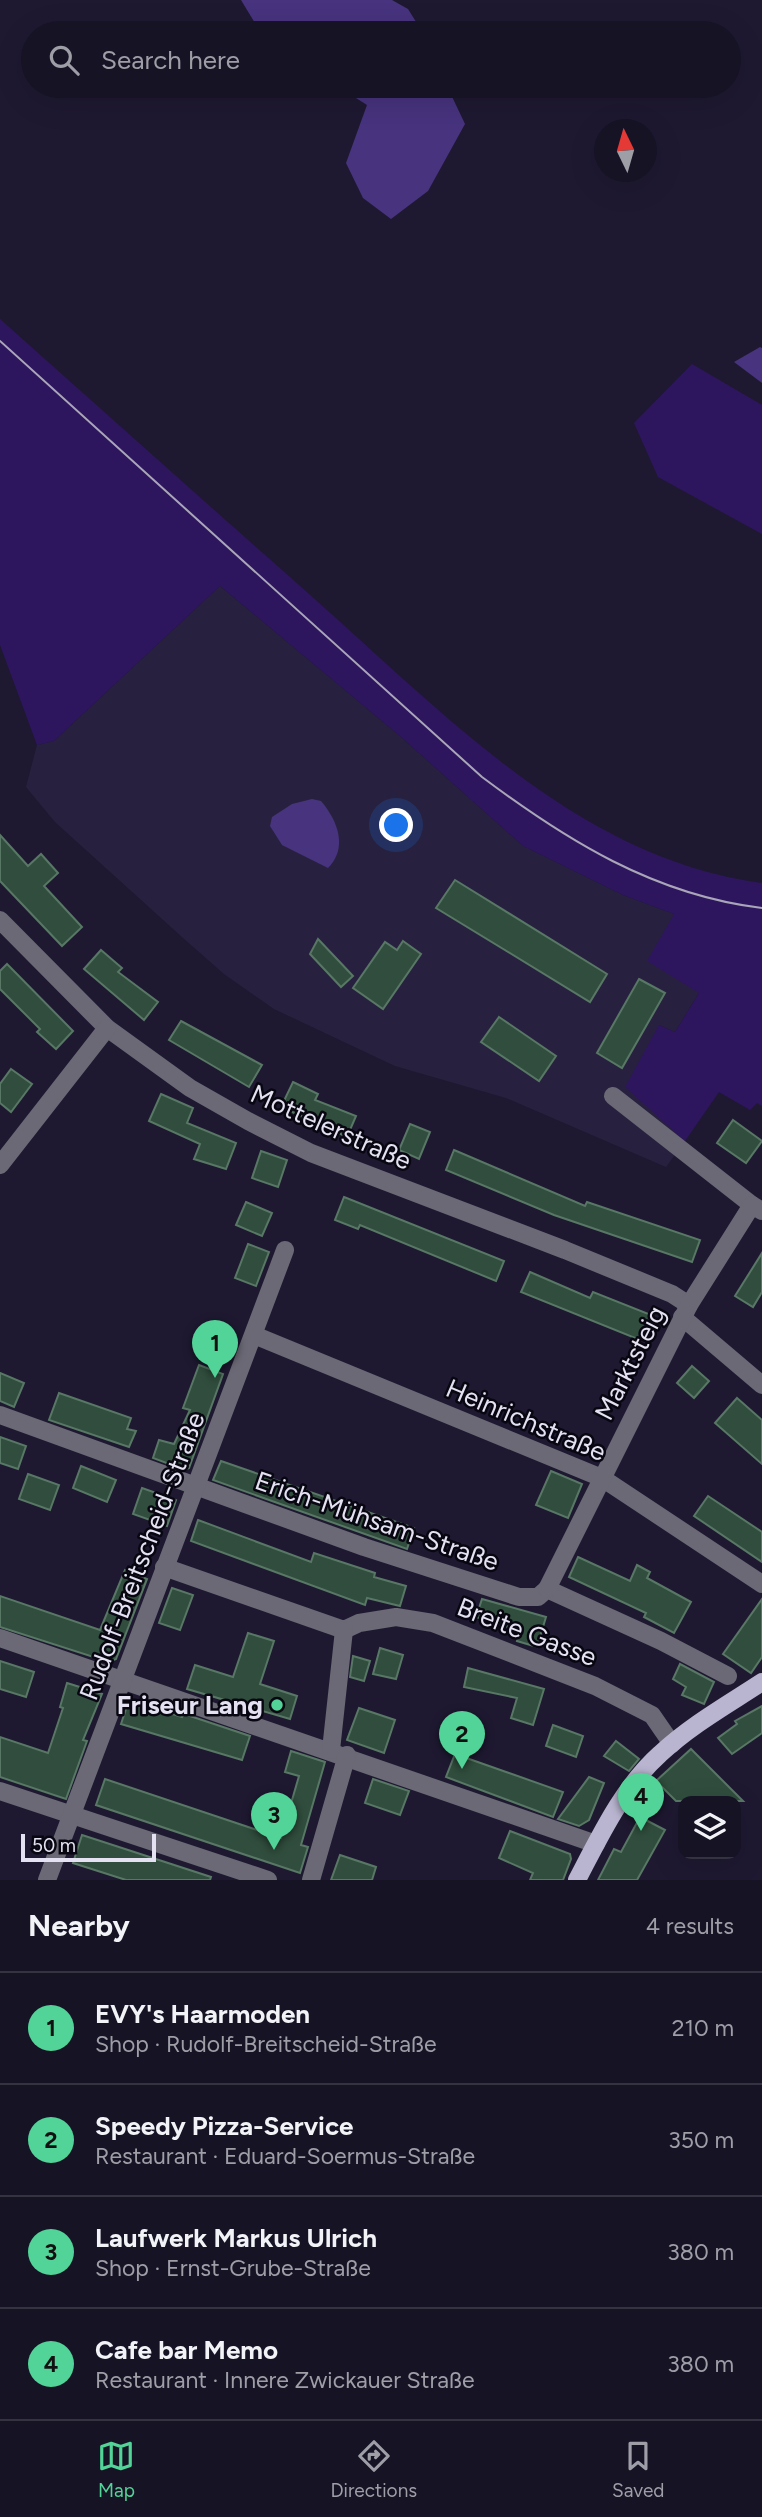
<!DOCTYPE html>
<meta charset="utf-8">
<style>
body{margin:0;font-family:Figtree,sans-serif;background:#1f1c2d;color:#f1f3f6}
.controls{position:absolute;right:21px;bottom:21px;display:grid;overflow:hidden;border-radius:14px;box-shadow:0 7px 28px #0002}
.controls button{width:63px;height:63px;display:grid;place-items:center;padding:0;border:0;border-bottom:2px solid #353242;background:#161325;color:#f1f3f6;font:35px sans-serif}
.compass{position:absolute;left:594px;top:119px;width:63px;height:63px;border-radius:50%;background:#161325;box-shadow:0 7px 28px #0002;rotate:355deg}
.scale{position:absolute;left:21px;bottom:18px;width:135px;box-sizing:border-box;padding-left:7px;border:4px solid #e4e2f2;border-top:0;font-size:19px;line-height:24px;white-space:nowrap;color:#e4e2f2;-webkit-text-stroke:5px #080610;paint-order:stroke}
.you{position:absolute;left:397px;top:826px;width:24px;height:24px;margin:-18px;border:5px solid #fff;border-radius:50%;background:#1a73e8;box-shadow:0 0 0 10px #1a73e833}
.badge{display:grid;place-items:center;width:46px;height:46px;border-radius:50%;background:#52d397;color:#111;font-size:23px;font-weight:700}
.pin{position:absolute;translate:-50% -58px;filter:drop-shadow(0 2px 4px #0008)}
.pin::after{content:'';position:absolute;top:37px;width:24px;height:21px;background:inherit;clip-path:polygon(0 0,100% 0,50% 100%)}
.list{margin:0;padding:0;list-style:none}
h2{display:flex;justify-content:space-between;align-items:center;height:91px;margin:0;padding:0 28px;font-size:30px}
h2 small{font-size:23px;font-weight:400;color:#9e9ea7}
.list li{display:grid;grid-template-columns:46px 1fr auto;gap:21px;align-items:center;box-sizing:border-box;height:112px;padding:0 28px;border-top:2px solid #353242}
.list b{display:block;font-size:26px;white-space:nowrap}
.list p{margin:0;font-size:23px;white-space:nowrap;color:#9e9ea7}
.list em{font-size:23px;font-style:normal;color:#9e9ea7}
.icon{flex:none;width:38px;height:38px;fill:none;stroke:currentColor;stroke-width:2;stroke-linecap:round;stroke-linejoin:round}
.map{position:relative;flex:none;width:762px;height:1880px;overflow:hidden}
.search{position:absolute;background:#161325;box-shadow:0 7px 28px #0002;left:21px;right:21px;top:21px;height:77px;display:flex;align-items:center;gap:18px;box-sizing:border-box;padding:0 24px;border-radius:38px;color:#9e9ea7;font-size:26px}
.sheet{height:539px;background:#161325}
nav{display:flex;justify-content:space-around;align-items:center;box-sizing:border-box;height:98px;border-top:2px solid #353242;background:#161325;font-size:19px;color:#9e9ea7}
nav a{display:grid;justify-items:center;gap:4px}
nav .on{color:#52d397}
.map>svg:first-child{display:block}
</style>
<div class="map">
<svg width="762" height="1880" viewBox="0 0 762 1880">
<rect width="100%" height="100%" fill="#1e1931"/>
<polygon fill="#27213f" points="220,586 401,737 523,846 623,895 674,914 699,993 675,1032 659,1025 685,1141 666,1167 506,1098 395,1066 274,1009 224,974 182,937 55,822 26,787 37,745 54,741"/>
<g fill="#2d165e">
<path d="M0,319C103,411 206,503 309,594C442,711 578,859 762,883V1106L757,1103L750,1110L719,1092L685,1141L625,1087L659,1025L675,1032L699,993L647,961L674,914L623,895L523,846L401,737L220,586L54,741L37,745L0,645Z"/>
<polygon points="692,364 762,405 762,534 658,477 634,423"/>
</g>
<g fill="#47337e">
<polygon points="241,0 392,0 408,9 423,33 261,33"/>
<polygon points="337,86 447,86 465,124 428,191 391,219 363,198 346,163 367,105"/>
<polygon points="760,347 762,348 762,383 734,362"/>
<path d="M312,799L321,801C338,821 348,848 328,868L282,845L270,826L272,817L292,804Z"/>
</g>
<g fill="#304d3d" stroke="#587765" stroke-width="2">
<polygon points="0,835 28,866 41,854 58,873 44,886 82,927 62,946 0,881"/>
<polygon points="455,880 607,974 590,1002 436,908"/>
<polygon points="318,939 353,976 341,987 310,954"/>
<polygon points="403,941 421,954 383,1009 353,988 385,942 397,950"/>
<polygon points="101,950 122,968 118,972 158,1002 144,1020 84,969"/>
<polygon points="7,964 73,1031 56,1049 37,1032 40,1029 0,989 0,971"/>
<polygon points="639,979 665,993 622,1068 597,1053"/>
<polygon points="499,1017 556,1056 539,1081 481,1042"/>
<polygon points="181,1021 262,1065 249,1087 169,1040"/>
<polygon points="11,1069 32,1084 11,1112 0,1103 0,1084"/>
<polygon points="293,1082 318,1094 315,1100 356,1116 347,1137 281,1107"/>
<polygon points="161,1094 193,1108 187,1123 236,1143 226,1169 194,1159 200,1144 149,1121"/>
<polygon points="733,1120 762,1141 746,1163 717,1143"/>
<polygon points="410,1124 430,1132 419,1159 399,1150"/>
<polygon points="454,1150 585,1206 587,1202 700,1240 692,1262 554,1215 446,1170"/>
<polygon points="261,1151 287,1160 278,1187 252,1178"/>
<polygon points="344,1197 504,1261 496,1281 360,1225 358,1229 335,1220"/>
<polygon points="246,1202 272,1213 262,1236 236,1225"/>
<polygon points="248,1244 269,1252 256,1286 235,1278"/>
<polygon points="762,1253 762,1292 753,1307 735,1296"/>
<polygon points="530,1272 590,1298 593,1292 651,1315 640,1340 521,1292"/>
<polygon points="199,1365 223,1374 189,1468 185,1470 153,1458 159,1440 174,1444 190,1410 183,1408"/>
<polygon points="692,1366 709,1381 694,1398 677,1383"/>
<polygon points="0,1373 24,1383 14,1407 0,1401"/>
<polygon points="59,1393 131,1418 127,1429 136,1431 129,1447 49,1420"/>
<polygon points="737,1398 762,1420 762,1464 715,1423"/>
<polygon points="0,1437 26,1446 18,1469 0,1463"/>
<polygon points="221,1461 414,1528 407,1549 213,1480"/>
<polygon points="81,1466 116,1480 107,1502 73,1488"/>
<polygon points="551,1471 582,1484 568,1518 536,1505"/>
<polygon points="28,1474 59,1485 50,1510 19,1499"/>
<polygon points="142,1488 176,1500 167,1526 133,1514"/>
<polygon points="708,1496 762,1532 762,1562 694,1516"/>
<polygon points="198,1520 311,1562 314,1553 375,1573 374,1577 406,1586 400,1606 367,1598 365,1605 191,1541"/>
<polygon points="578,1557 630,1581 637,1565 650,1572 647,1578 691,1602 674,1633 644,1617 646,1613 569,1577"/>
<polygon points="125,1570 147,1579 116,1659 109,1662 0,1627 0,1596 100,1630"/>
<polygon points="172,1588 193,1595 180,1630 159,1623"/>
<polygon points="482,1599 546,1617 537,1647 517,1641 520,1631 476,1617"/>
<polygon points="762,1599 762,1657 751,1673 723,1654"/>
<polygon points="248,1633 274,1641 260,1684 297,1696 290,1719 187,1689 195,1665 233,1677"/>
<polygon points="380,1648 403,1655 396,1679 373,1674"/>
<polygon points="353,1656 370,1661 364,1681 350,1677"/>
<polygon points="0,1661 34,1672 26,1697 0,1689"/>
<polygon points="680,1664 714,1682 704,1704 682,1695 686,1687 673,1679"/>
<polygon points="468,1668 544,1689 533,1725 511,1718 517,1698 464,1687"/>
<polygon points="67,1683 102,1694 83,1740 87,1741 66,1799 0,1777 0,1737 48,1753 63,1708 60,1707"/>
<polygon points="129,1700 182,1717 184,1714 250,1736 242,1760 121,1724"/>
<polygon points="762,1706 762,1733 732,1754 718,1738 737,1724 735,1721"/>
<polygon points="359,1708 395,1720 384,1753 347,1740"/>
<polygon points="553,1725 583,1736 576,1757 546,1746"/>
<polygon points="616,1741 639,1759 629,1771 604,1756"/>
<polygon points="691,1749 743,1801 676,1801 656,1781"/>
<polygon points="291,1751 325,1762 301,1845 308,1847 300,1873 96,1805 105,1779 281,1838 299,1776 285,1772"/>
<polygon points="455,1754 563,1792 553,1817 446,1777"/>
<polygon points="589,1777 604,1783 589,1820 579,1826 558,1819"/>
<polygon points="373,1779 409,1791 400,1815 365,1803"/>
<polygon points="640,1817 665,1830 637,1880 598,1880 614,1849 621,1852"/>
<polygon points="510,1831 570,1854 571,1859 563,1880 530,1880 533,1873 499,1858"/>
<polygon points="82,1835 211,1877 210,1880 126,1880 73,1863"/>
<polygon points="340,1855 376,1867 372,1880 331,1880"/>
</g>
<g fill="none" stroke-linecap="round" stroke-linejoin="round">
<g stroke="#6a6975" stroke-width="18">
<polyline points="0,920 107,1028 190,1088 248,1121 311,1153 565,1250 672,1294 689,1305"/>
<polyline points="613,1096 752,1205"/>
<polyline points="0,1165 107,1028"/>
<polyline points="682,1317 762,1385"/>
<polyline points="254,1335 602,1478 762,1584"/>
<polyline points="0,1415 364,1547 519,1597 538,1597 547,1589 661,1641 728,1676"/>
<polyline points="164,1567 344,1630 359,1623 396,1617 433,1623 595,1686 652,1715 672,1744"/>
<polyline points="547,1589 689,1305 752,1205 762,1211"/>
<polyline points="0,1638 596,1844"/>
<polyline points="331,1750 344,1630"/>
<polyline points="0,1791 268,1880"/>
<polyline points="47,1880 285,1250"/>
<polyline points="311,1880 347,1755"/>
</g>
<path stroke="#b9b5d0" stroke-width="18" d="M577,1880C600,1836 623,1787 660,1754C691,1725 727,1705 762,1682"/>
<path stroke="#a9a6b8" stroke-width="2" d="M0,341L482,777C566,840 654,895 762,908"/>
</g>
<circle fill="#52d397" stroke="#080610" stroke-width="2.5" cx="277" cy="1705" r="7"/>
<g text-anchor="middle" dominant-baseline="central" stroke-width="5" stroke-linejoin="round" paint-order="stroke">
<g font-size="26" fill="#e4e2f2" stroke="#080610">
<text transform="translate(331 1127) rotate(24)">Mottelerstraße</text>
<text transform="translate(630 1363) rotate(-63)">Marktsteig</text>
<text transform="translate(526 1420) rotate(23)">Heinrichstraße</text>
<text transform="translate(377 1521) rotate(19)">Erich-Mühsam-Straße</text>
<text transform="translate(142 1556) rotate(-69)">Rudolf-Breitscheid-Straße</text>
<text transform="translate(527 1632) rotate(21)">Breite Gasse</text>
</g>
<g font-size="26" font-weight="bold" fill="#e4e2f2" stroke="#080610" text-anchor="end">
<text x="263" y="1705">Friseur Lang</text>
</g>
</g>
</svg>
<div class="controls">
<button><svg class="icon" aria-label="layers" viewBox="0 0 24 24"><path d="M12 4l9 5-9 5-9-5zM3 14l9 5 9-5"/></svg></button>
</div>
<svg class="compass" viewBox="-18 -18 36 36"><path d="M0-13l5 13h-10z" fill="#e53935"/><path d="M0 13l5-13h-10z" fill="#9e9ea7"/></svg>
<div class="scale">50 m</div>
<div class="you"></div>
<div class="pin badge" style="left:215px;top:1378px">1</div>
<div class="pin badge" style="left:462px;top:1769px">2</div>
<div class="pin badge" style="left:274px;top:1850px">3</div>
<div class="pin badge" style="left:641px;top:1831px">4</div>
<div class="search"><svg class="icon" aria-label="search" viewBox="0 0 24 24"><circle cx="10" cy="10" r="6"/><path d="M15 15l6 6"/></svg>Search here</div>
</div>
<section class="sheet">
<h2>Nearby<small>4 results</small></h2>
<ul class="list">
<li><span class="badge">1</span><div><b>EVY's Haarmoden</b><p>Shop · Rudolf-Breitscheid-Straße</p></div><em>210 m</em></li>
<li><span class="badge">2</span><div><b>Speedy Pizza-Service</b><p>Restaurant · Eduard-Soermus-Straße</p></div><em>350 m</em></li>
<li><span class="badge">3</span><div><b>Laufwerk Markus Ulrich</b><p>Shop · Ernst-Grube-Straße</p></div><em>380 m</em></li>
<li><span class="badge">4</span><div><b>Cafe bar Memo</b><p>Restaurant · Innere Zwickauer Straße</p></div><em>380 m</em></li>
</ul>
</section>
<nav>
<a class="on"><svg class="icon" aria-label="map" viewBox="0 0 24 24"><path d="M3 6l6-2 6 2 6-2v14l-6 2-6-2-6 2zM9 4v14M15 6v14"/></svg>Map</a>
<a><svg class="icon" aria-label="directions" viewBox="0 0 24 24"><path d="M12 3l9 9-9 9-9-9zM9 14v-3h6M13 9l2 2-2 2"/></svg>Directions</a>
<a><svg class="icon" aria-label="saved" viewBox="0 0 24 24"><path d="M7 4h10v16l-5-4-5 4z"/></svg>Saved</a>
</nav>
